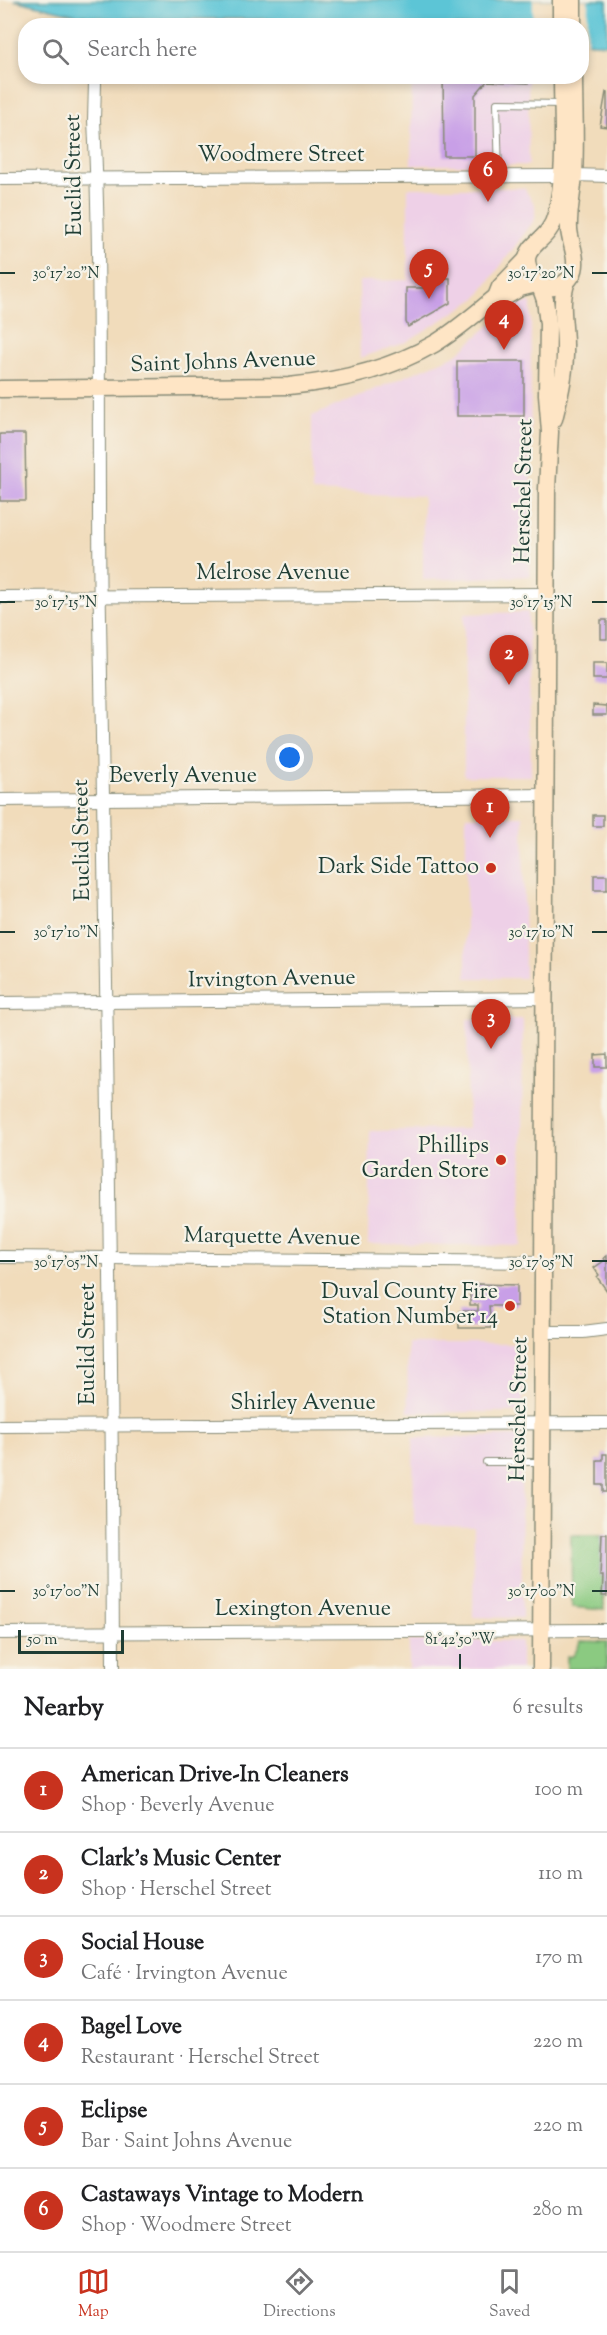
<!DOCTYPE html>
<meta charset="utf-8">
<style>
body{margin:0;font-family:"Sorts Mill Goudy",serif;background:#f6f6f6;color:#202124}
.scale{position:absolute;left:18px;bottom:15px;width:106px;box-sizing:border-box;padding-left:6px;border:3px solid #1f3d34;border-top:0;font-size:16px;line-height:21px;white-space:nowrap;color:#1f3d34;-webkit-text-stroke:4px #f7f3e8;paint-order:stroke}
.you{position:absolute;left:290px;top:758px;width:21px;height:21px;margin:-15px;border:4px solid #fff;border-radius:50%;background:#1a73e8;box-shadow:0 0 0 9px #1a73e833}
.badge{display:grid;place-items:center;width:39px;height:39px;border-radius:50%;background:#c8321e;color:#fff;font-size:20px;font-weight:700}
.pin{position:absolute;translate:-50% -50px;filter:drop-shadow(0 2px 3px #0008)}
.pin::after{content:'';position:absolute;top:32px;width:21px;height:18px;background:inherit;clip-path:polygon(0 0,100% 0,50% 100%)}
.list{margin:0;padding:0;list-style:none}
h2{display:flex;justify-content:space-between;align-items:center;height:78px;margin:0;padding:0 24px;font-size:26px}
h2 small{font-size:20px;font-weight:400;color:#757577}
.list li{display:grid;grid-template-columns:39px 1fr auto;gap:18px;align-items:center;box-sizing:border-box;height:84px;padding:0 24px;border-top:2px solid #e0e0e0}
.list b{display:block;font-size:22px;white-space:nowrap}
.list p{margin:0;font-size:20px;white-space:nowrap;color:#757577}
.list em{font-size:20px;font-style:normal;color:#757577}
.icon{flex:none;width:33px;height:33px;fill:none;stroke:currentColor;stroke-width:2;stroke-linecap:round;stroke-linejoin:round}
.map{position:relative;flex:none;width:607px;height:1669px;overflow:hidden}
.search{position:absolute;background:#fff;box-shadow:0 3px 9px #0003;left:18px;right:18px;top:18px;height:66px;display:flex;align-items:center;gap:15px;box-sizing:border-box;padding:0 21px;border-radius:24px;color:#757577;font-size:22px}
.sheet{height:582px;background:#fff}
nav{display:flex;justify-content:space-around;align-items:center;box-sizing:border-box;height:84px;border-top:2px solid #e0e0e0;background:#fff;font-size:16px;color:#757577}
nav a{display:grid;justify-items:center;gap:3px}
nav .on{color:#c8321e}
.map>svg:first-child{display:block}
</style>
<div class="map">
<svg width="607" height="1669" viewBox="0 0 607 1669">
<rect width="100%" height="100%" fill="#f7f3e8"/>
<filter id="ink" filterUnits="userSpaceOnUse"><feTurbulence type="fractalNoise" baseFrequency=".0167" numOctaves="2"/><feDisplacementMap in="SourceGraphic" scale="12" xChannelSelector="R" yChannelSelector="G"/><feConvolveMatrix kernelMatrix="1 2 1 2 8 2 1 2 1" color-interpolation-filters="sRGB"/></filter>
<filter id="wash" filterUnits="userSpaceOnUse"><feTurbulence type="fractalNoise" baseFrequency=".008" numOctaves="4" result="noise"/><feDisplacementMap in="SourceGraphic" scale="24" xChannelSelector="R" yChannelSelector="G"/><feGaussianBlur stdDeviation="1.35" result="paint"/><feColorMatrix in="noise" values="0 0 0 0 0 0 0 0 0 0 0 0 0 0 0 0 0 1.4 0 .05"/><feComposite in="paint" operator="in"/></filter>
<g filter="url(#wash)">
<rect width="100%" height="100%" fill="#f1dcbb"/>
<g fill="#eed0e7">
<polygon points="412,77 528,77 529,165 411,165"/>
<polygon points="408,188 524,188 535,205 535,219 477,298 406,342 360,358 359,281 408,280"/>
<polygon points="531,303 530,576 423,580 423,496 312,492 312,416 456,355 514,304"/>
<polygon points="528,612 531,776 464,776 464,614"/>
<polygon points="466,816 523,816 525,978 466,978"/>
<polygon points="467,1019 523,1019 521,1246 368,1244 370,1131 468,1129"/>
<polygon points="407,1344 523,1344 523,1412 408,1412"/>
<polygon points="521,1436 522,1618 473,1617 474,1527 414,1525 413,1438"/>
<rect x="409" y="1641" width="112" height="28"/>
</g>
<g fill="#8bca81" stroke="#55845a" stroke-width="1.5">
<polygon points="571,1535 602,1535 600,1576 603,1576 604,1610 572,1607"/>
<polygon points="580,1641 607,1642 607,1669 567,1669 567,1657 573,1656 578,1648"/>
</g>
<polygon fill="#5bc5d6" stroke="#3d8185" stroke-width="1.5" points="14,0 607,0 607,44 582,42 582,26 356,26 265,19 116,19 72,14"/>
<polygon fill="#f1dcbb" points="533,0 588,0 587,46 582,45 582,26 533,25"/>
<g id="blocks">
<g fill="#c89fe7">
<polygon points="443,76 528,76 528,83 487,81 475,95 475,156 444,156"/>
<polygon points="606,92 607,92 607,127 600,126"/>
<polygon points="426,278 450,278 450,303 408,327 406,322 406,288 426,288"/>
<rect x="457" y="361" width="67" height="55"/>
<polygon points="0,434 25,434 26,501 0,501"/>
<rect x="601" y="620" width="6" height="19"/>
<rect x="593" y="663" width="14" height="16"/>
<polygon points="593,705 607,706 607,715 593,715"/>
<rect x="593" y="815" width="10" height="11"/>
<rect x="594" y="875" width="13" height="15"/>
<polygon points="607,1054 607,1067 595,1067 595,1055"/>
<polygon points="607,1256 607,1291 597,1277 599,1275 594,1268 605,1260 604,1258"/>
<polygon points="477,1284 517,1285 517,1306 489,1306 491,1328 459,1328 459,1311 478,1311 478,1305 470,1305 470,1294 478,1294"/>
<polygon points="603,1454 607,1454 607,1492 603,1492 603,1485 597,1485 597,1460 603,1460"/>
<polygon points="602,1534 607,1534 607,1596 602,1596 603,1576 600,1576"/>
</g>
</g>
</g>
<g filter="url(#ink)">
<use href="#blocks" fill-opacity="0" stroke="#888c78" stroke-width="1.5"/>
<g fill="none" stroke-linecap="round" stroke-linejoin="round">
<defs>
<g id="lane">
<polyline points="499,176 497,103 562,104"/>
<polyline points="486,1462 541,1462"/>
</g>
<g id="street">
<path d="M95,83L94,120C102,286 97,452 100,618C106,969 112,1319 113,1669"/>
<polyline points="574,175 607,176"/>
<polyline points="0,179 561,176"/>
<polyline points="0,597 546,594"/>
<polyline points="0,800 545,795"/>
<polyline points="0,1003 545,998"/>
<polyline points="0,1257 543,1262"/>
<polyline points="543,1332 583,1332 607,1329"/>
<polyline points="0,1426 607,1423"/>
<polyline points="0,1633 607,1630"/>
</g>
<g id="secondary">
<polyline points="561,0 561,26"/>
<polyline points="573,0 573,26"/>
<path d="M562,76C562,121 567,170 556,214C548,249 510,242 536,284C548,291 565,287 572,275C580,261 570,244 569,229C568,211 573,192 574,174C576,142 574,109 574,76"/>
<polyline points="540,286 545,300 548,324 547,394 550,432 547,489 541,1669"/>
<polyline points="496,297 503,298 520,288 536,284"/>
<path d="M0,389L289,386C340,381 389,370 434,344C456,331 476,313 496,297L500,287L526,260"/>
<path d="M554,419C560,395 566,370 565,345C565,323 559,303 567,281"/>
</g>
</defs>
<use href="#lane" stroke="#888c78" stroke-width="8"/>
<use href="#street" stroke="#888c78" stroke-width="14"/>
<use href="#secondary" stroke="#888c78" stroke-width="19"/>
<use href="#lane" stroke="#fff" stroke-width="6"/>
<use href="#street" stroke="#fff" stroke-width="12"/>
<use href="#secondary" stroke="#fee5c5" stroke-width="16"/>
</g>
</g>
<path fill="none" stroke="#1f3d34" stroke-width="2" d="M0,273H15M592,273H607M0,602H15M592,602H607M0,932H15M592,932H607M0,1261H15M592,1261H607M0,1591H15M592,1591H607M460,1654V1669"/>
<g fill="#c8321e" stroke="#f7f3e8" stroke-width="2">
<circle cx="491" cy="868" r="6"/>
<circle cx="501" cy="1160" r="6"/>
<circle cx="510" cy="1306" r="6"/>
</g>
<g text-anchor="middle" dominant-baseline="central" stroke-width="4.5" stroke-linejoin="round" paint-order="stroke">
<g font-size="22" fill="#1f3d34" stroke="#f7f3e8">
<text x="281" y="156">Woodmere Street</text>
<text transform="translate(75 175) rotate(-91)">Euclid Street</text>
<text transform="translate(223 363) rotate(-2)">Saint Johns Avenue</text>
<text transform="translate(525 491) rotate(-89)">Herschel Street</text>
<text x="273" y="574">Melrose Avenue</text>
<text x="183" y="777">Beverly Avenue</text>
<text transform="translate(83 840) rotate(-91)">Euclid Street</text>
<text transform="translate(272 980) rotate(-1)">Irvington Avenue</text>
<text transform="translate(272 1238) rotate(1)">Marquette Avenue</text>
<text transform="translate(89 1344) rotate(-90)">Euclid Street</text>
<text x="303" y="1404">Shirley Avenue</text>
<text transform="translate(520 1409) rotate(-89)">Herschel Street</text>
<text x="303" y="1610">Lexington Avenue</text>
</g>
<g font-size="22" fill="#1f3d34" stroke="#f7f3e8" text-anchor="end">
<text x="479" y="868">Dark Side Tattoo</text>
<text x="489" y="1147">Phillips<tspan x="489" dy="25">Garden Store</tspan></text>
<text x="498" y="1293">Duval County Fire<tspan x="498" dy="25">Station Number 14</tspan></text>
</g>
</g>
<g font-size="15" text-anchor="middle" fill="#1f3d34" stroke="#f7f3e8" stroke-width="4.5" stroke-linejoin="round" paint-order="stroke">
<text x="66" y="278">30°17'20"N</text>
<text x="541" y="278">30°17'20"N</text>
<text x="66" y="607">30°17'15"N</text>
<text x="541" y="607">30°17'15"N</text>
<text x="66" y="937">30°17'10"N</text>
<text x="541" y="937">30°17'10"N</text>
<text x="66" y="1267">30°17'05"N</text>
<text x="541" y="1267">30°17'05"N</text>
<text x="66" y="1596">30°17'00"N</text>
<text x="541" y="1596">30°17'00"N</text>
<text x="460" y="1644">81°42'50"W</text>
</g>
</svg>
<div class="scale">50 m</div>
<div class="you"></div>
<div class="pin badge" style="left:490px;top:838px">1</div>
<div class="pin badge" style="left:509px;top:685px">2</div>
<div class="pin badge" style="left:491px;top:1049px">3</div>
<div class="pin badge" style="left:504px;top:350px">4</div>
<div class="pin badge" style="left:429px;top:299px">5</div>
<div class="pin badge" style="left:488px;top:202px">6</div>
<div class="search"><svg class="icon" aria-label="search" viewBox="0 0 24 24"><circle cx="10" cy="10" r="6"/><path d="M15 15l6 6"/></svg>Search here</div>
</div>
<section class="sheet">
<h2>Nearby<small>6 results</small></h2>
<ul class="list">
<li><span class="badge">1</span><div><b>American Drive-In Cleaners</b><p>Shop · Beverly Avenue</p></div><em>100 m</em></li>
<li><span class="badge">2</span><div><b>Clark's Music Center</b><p>Shop · Herschel Street</p></div><em>110 m</em></li>
<li><span class="badge">3</span><div><b>Social House</b><p>Café · Irvington Avenue</p></div><em>170 m</em></li>
<li><span class="badge">4</span><div><b>Bagel Love</b><p>Restaurant · Herschel Street</p></div><em>220 m</em></li>
<li><span class="badge">5</span><div><b>Eclipse</b><p>Bar · Saint Johns Avenue</p></div><em>220 m</em></li>
<li><span class="badge">6</span><div><b>Castaways Vintage to Modern</b><p>Shop · Woodmere Street</p></div><em>280 m</em></li>
</ul>
</section>
<nav>
<a class="on"><svg class="icon" aria-label="map" viewBox="0 0 24 24"><path d="M3 6l6-2 6 2 6-2v14l-6 2-6-2-6 2zM9 4v14M15 6v14"/></svg>Map</a>
<a><svg class="icon" aria-label="directions" viewBox="0 0 24 24"><path d="M12 3l9 9-9 9-9-9zM9 14v-3h6M13 9l2 2-2 2"/></svg>Directions</a>
<a><svg class="icon" aria-label="saved" viewBox="0 0 24 24"><path d="M7 4h10v16l-5-4-5 4z"/></svg>Saved</a>
</nav>
